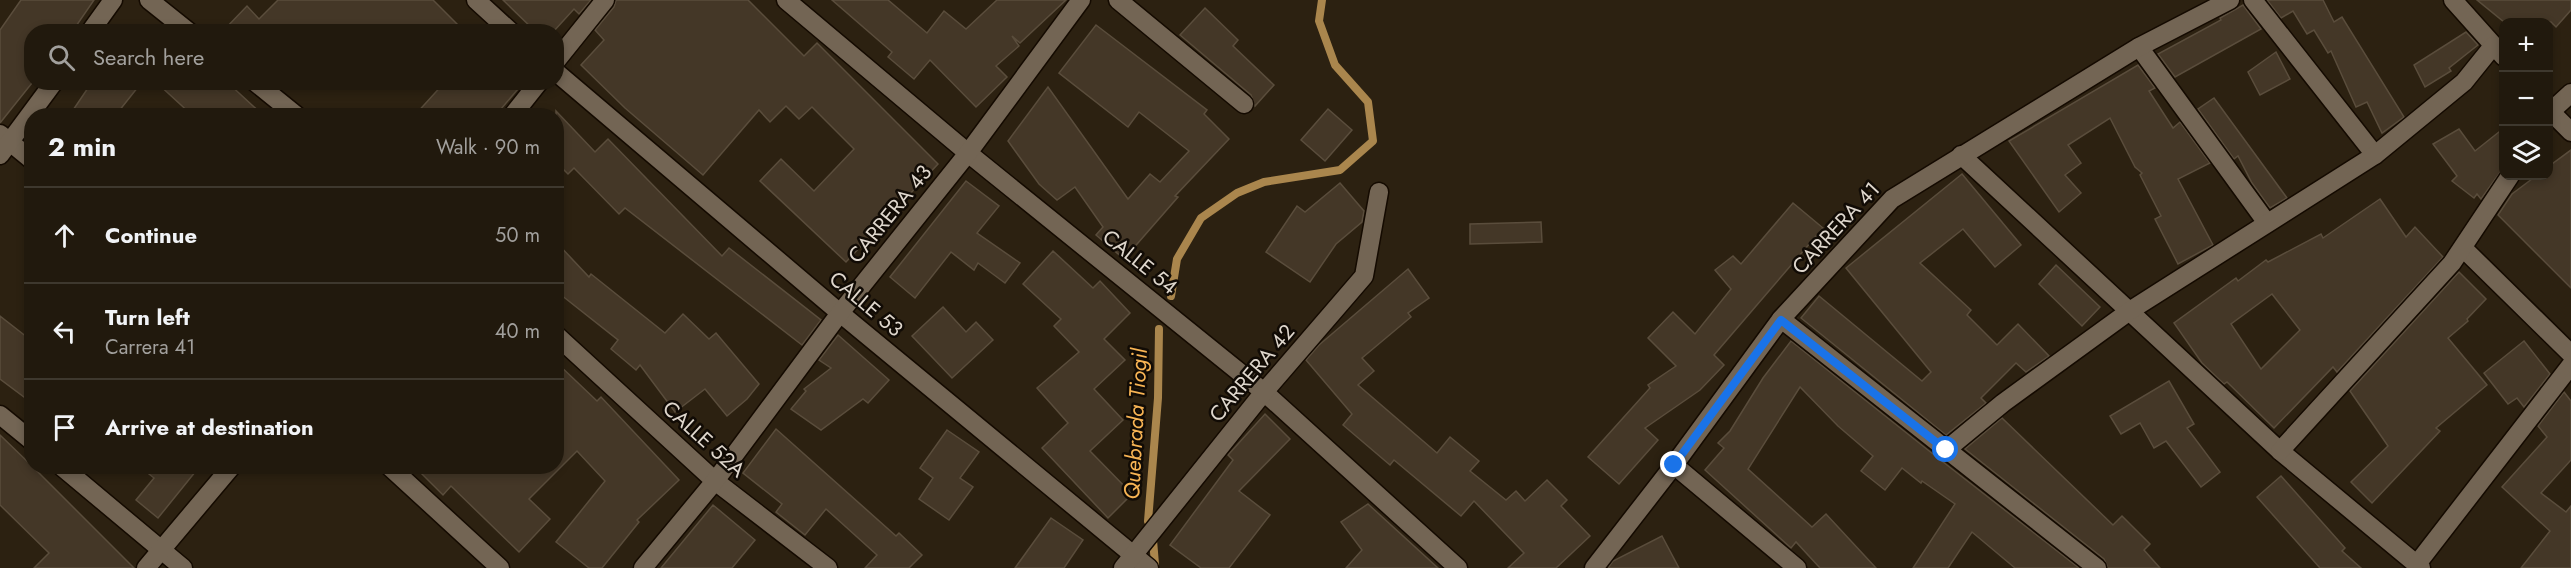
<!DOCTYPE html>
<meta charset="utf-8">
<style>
body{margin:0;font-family:Jost,sans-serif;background:#2d261b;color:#f1f3f6}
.controls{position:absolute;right:18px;top:18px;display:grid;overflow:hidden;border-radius:12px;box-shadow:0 3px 9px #0003}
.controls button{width:54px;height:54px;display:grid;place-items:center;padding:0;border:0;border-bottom:2px solid #3e382e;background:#21190d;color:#f1f3f6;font:30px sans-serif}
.stop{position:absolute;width:18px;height:18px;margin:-14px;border:4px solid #1a73e8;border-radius:50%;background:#fff}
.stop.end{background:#1a73e8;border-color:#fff;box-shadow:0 2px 6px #0008}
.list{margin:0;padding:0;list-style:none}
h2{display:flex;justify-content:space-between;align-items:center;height:78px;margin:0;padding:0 24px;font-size:26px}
h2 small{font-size:20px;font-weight:400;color:#a2a09d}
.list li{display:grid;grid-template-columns:39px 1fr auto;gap:18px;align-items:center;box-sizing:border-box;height:96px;padding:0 24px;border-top:2px solid #3e382e}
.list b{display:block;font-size:22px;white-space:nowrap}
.list p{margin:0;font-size:20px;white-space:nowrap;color:#a2a09d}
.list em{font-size:20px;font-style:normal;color:#a2a09d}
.icon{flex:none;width:33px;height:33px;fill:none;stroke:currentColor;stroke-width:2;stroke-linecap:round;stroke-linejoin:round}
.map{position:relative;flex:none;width:2571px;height:568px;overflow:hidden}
.search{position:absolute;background:#21190d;box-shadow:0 3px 9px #0003;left:24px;top:24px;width:540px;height:66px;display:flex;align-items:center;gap:15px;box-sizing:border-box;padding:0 21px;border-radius:24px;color:#a2a09d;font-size:22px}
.panel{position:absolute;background:#21190d;box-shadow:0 3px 9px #0003;left:24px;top:108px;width:540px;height:366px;border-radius:24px}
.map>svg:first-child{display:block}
</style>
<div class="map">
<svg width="2571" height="568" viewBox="0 0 2571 568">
<rect width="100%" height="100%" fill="#2c2111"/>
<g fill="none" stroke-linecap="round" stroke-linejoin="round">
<g stroke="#aa864d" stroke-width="8">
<polyline points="1171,296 1177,259 1201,218 1237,193 1264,182 1340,170 1373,141 1368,102 1335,65 1319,21 1322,0"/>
<polyline points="1148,521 1158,398 1159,329"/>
<polyline points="1153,540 1155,564"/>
</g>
</g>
<g fill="#443727" stroke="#5a4d3c" stroke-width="1.5" fill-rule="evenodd">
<polygon points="21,0 94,0 72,32 32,32 32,83 0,123 0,30"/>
<polygon points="278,0 433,0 465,32 222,32 247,6 259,19"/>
<polygon points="503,0 591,0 579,14 574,9 553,32 536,32"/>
<polygon points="616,0 748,0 804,56 817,43 938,164 846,262 760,181 781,159 814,191 854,149 812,107 799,119 786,106 770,122 759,110 703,175 625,108 581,65 604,40 595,30 614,7"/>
<polygon points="832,0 888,0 927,33 944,11 966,29 997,0 1066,0 1020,43 1012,36 1019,46 996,66 1007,77 976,107 930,60 914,79 888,57 892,52"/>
<polygon points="2267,0 2323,0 2334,22 2342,17 2404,117 2382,133 2367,102 2356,107 2331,51 2328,53 2314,30 2307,34 2293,11 2281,18"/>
<polygon points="2477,0 2571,0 2571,10 2556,27 2551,22 2504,22"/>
<polygon points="2243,5 2261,29 2175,77 2158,54 2221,20 2220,18"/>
<polygon points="1205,8 1238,40 1233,46 1274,85 1255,106 1251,95 1180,35"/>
<polygon points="1096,25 1207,110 1204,114 1229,139 1175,196 1178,197 1124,259 1096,235 1103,227 1075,187 1057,200 1039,184 1008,141 1048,87 1128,199 1150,174 1160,182 1189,151 1139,112 1128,127 1059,73"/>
<polygon points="2466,32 2478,45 2449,68 2451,71 2425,87 2414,65"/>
<polygon points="2276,52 2290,79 2260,95 2248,72"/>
<polygon points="2138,65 2155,88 2149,91 2173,128 2180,122 2210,163 2178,179 2213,245 2178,264 2155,219 2161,216 2140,175 2142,173 2135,167 2110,118 2068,145 2081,163 2065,175 2081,193 2059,212 2009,141"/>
<polygon points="92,82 142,82 115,116 69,116"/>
<polygon points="156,82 227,82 264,116 193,116"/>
<polygon points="445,82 524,82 495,116 414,116"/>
<polygon points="2214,98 2287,198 2270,208 2252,183 2238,156 2234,159 2198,109"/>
<polygon points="1328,109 1352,130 1325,161 1301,140"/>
<polygon points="556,111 595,152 608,139 722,256 729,248 821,320 802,345 625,208 619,214 574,168 568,174 556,162"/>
<polygon points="2504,128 2504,167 2481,199 2477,194 2474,198 2452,181 2457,176 2433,144 2459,129 2475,151"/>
<polygon points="2571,150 2571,288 2498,215 2512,194 2536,176 2548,176 2548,167"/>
<polygon points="1962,174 2021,245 1995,267 1963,229 1920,263 1971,310 1967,315 1997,345 2018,324 2049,356 2026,372 2016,363 1981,398 1986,403 1946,435 1801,318 1819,296 1922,381 1931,372 1846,268"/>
<polygon points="966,181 999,206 977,233 1020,263 1005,283 978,263 974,270 951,252 915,298 890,277"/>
<polygon points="1340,183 1364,211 1362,222 1336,244 1310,282 1266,252 1297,206 1305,212"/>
<path d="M2380,199L2406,237L2415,227L2443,257L2337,372L2333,367L2274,428L2227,382L2224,384L2202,363L2174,323L2236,278L2238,281L2266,260L2268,262L2321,234L2323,238ZM2272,294L2300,330L2261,369L2231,324Z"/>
<polygon points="1793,203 1823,228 1714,355 1724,365 1700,390 1645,428 1658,440 1619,484 1588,457 1650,388 1648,385 1676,366 1648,338 1673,312 1695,334 1731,289 1715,270 1733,256 1741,264"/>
<polygon points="1541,222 1542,242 1470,244 1470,224"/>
<polygon points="556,242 589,277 591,274 665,333 683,314 709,339 716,333 759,384 747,399 727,416 705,389 675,412 640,365 636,370 611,349 618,340 556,291"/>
<polygon points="1053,251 1093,288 1100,281 1130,313 1104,339 1125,360 1094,389 1123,420 1090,451 1132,494 1108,518 1042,448 1068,423 1037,388 1079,352 1054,326 1061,319 1023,284"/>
<polygon points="2056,265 2100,307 2082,326 2039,284"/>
<polygon points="1408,269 1429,298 1408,313 1411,317 1362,358 1374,371 1358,385 1437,453 1450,437 1479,461 1470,471 1506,500 1516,491 1525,501 1547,480 1567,500 1561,506 1590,536 1556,568 1508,568 1524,553 1474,501 1461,516 1394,460 1390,465 1343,425 1352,414 1306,360 1319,345"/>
<polygon points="2459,272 2486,299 2467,319 2468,321 2448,338 2487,385 2436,428 2440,431 2372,503 2351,482 2388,446 2350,391"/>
<polygon points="943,307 966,332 976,322 993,340 952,378 912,336"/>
<polygon points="0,316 32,341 32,403 0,379"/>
<polygon points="838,335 889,380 868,403 863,399 821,430 791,409 806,391 804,389 831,368 819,360"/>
<polygon points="1791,341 1938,458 2079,568 2015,568 1972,532 1948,568 1913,568 1955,504 1922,481 1921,483 1902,468 1885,490 1861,471 1873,456 1838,426 1800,387 1748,469 1812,527 1826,514 1876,568 1820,568 1796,542 1791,548 1705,470 1724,448 1718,443 1730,431 1763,378"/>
<polygon points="2524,341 2550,374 2524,407 2517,398 2508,404 2484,373"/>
<polygon points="556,362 597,401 601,397 679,480 637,520 639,522 602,568 589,568 556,542 605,481 577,451 529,499 550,519 519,552 451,486 443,495 414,466 556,466"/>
<polygon points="2169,381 2194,424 2187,428 2220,472 2201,487 2166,441 2154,448 2140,423 2121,434 2110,416"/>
<polygon points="2564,392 2571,401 2571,460 2541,493 2566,512 2571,506 2571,568 2521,568 2550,531 2502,487 2547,437 2538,426"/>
<polygon points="1265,414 1290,439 1239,491 1270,515 1229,568 1201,568 1170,545 1233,460 1228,455"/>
<polygon points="2002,418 2113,525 2122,516 2150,544 2144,550 2160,568 2108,568 2104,559 1965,449"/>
<polygon points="776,429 896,536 899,533 922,555 909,568 865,568 877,555 826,509 805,535 776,512 782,504 743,473"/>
<polygon points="947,430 979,452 960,478 973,487 949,520 919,499 933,478 920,468"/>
<polygon points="0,435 32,466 134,568 34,568 49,553 0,505"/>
<polygon points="139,466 200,466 158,518 136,500 154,478"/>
<polygon points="2281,476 2345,548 2342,551 2361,568 2320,568 2257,497"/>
<polygon points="1368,504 1438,568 1346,568 1362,550 1341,522"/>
<polygon points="713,505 755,540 732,568 661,568"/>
<polygon points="1051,518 1083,540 1064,568 1015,568"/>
<polygon points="1662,536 1679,568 1608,568 1613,561"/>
</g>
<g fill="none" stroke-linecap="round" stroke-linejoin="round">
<defs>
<g id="minor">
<polyline points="149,0 189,32"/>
<polyline points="476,0 511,32"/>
<polyline points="786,0 968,153 1264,392 1458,568"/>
<polyline points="1118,0 1244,104"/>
<polyline points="2253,0 2375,155"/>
<polyline points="2453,0 2504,57"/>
<polyline points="90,32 113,0"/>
<polyline points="2139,47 2267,223"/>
<polyline points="556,61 605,0"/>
<polyline points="556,72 840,313 1149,568"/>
<polyline points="255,82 297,116"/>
<polyline points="2548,109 2571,132"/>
<polyline points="2548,114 2571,93"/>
<polyline points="512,116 539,82"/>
<polyline points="0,134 32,160"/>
<polyline points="0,155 54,82"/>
<polyline points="1961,155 2280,451 2421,568"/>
<polyline points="2464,249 2571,354"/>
<polyline points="1781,319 2097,568"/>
<polyline points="556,335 715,481 828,568"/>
<polyline points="0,415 32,441"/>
<polyline points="1946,450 2003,403 2131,310 2375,155 2464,82 2493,46"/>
<polyline points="2280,451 2452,263 2510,176"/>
<polyline points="1674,465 1797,568"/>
<polyline points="61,466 183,568"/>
<polyline points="389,466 500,568"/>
<polyline points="2417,564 2571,365"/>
<polyline points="146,568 232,466"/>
<polyline points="643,568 715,481 840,313 968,153 1081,0"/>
<polyline points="1123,568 1264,392 1364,276 1379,192"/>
<polyline points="1594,568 1674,465 1781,319 1892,199 2139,47 2230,0"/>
</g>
</defs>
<use href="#minor" stroke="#140a00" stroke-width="21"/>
<use href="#minor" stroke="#736554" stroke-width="18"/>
</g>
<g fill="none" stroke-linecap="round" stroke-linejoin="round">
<polyline stroke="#1a73e8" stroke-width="8" points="1674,465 1781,320 1946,450"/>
</g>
<g text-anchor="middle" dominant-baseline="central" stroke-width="5" stroke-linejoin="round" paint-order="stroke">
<g font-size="21" fill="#ded6cc" stroke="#110b05">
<text transform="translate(890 214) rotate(-51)">CARRERA 43</text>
<text transform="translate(1836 228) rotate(-47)">CARRERA 41</text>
<text transform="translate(1140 262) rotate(39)">CALLE 54</text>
<text transform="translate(866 304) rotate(40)">CALLE 53</text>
<text transform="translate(1252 373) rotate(-50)">CARRERA 42</text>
<text transform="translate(704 439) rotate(42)">CALLE 52A</text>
</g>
<g font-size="22" font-style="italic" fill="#f8b454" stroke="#110b05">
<text transform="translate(1135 424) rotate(-87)">Quebrada Tiogil</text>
</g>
</g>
</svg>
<div class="controls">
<button>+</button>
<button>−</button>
<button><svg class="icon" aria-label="layers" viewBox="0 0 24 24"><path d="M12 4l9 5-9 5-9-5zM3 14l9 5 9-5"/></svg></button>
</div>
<div class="stop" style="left:1946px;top:450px"></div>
<div class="stop end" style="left:1674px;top:465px"></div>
<div class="search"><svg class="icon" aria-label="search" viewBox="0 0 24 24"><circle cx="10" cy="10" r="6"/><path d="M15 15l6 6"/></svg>Search here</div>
<section class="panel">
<h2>2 min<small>Walk · 90 m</small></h2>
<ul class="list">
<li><svg class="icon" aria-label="ahead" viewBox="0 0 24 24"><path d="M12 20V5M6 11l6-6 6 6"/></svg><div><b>Continue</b></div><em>50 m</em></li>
<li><svg class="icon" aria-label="left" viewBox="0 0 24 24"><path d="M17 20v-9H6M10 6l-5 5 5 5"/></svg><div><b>Turn left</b><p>Carrera 41</p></div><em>40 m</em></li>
<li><svg class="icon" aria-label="arrive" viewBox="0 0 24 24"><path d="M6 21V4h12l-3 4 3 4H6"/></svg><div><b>Arrive at destination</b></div></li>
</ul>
</section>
</div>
